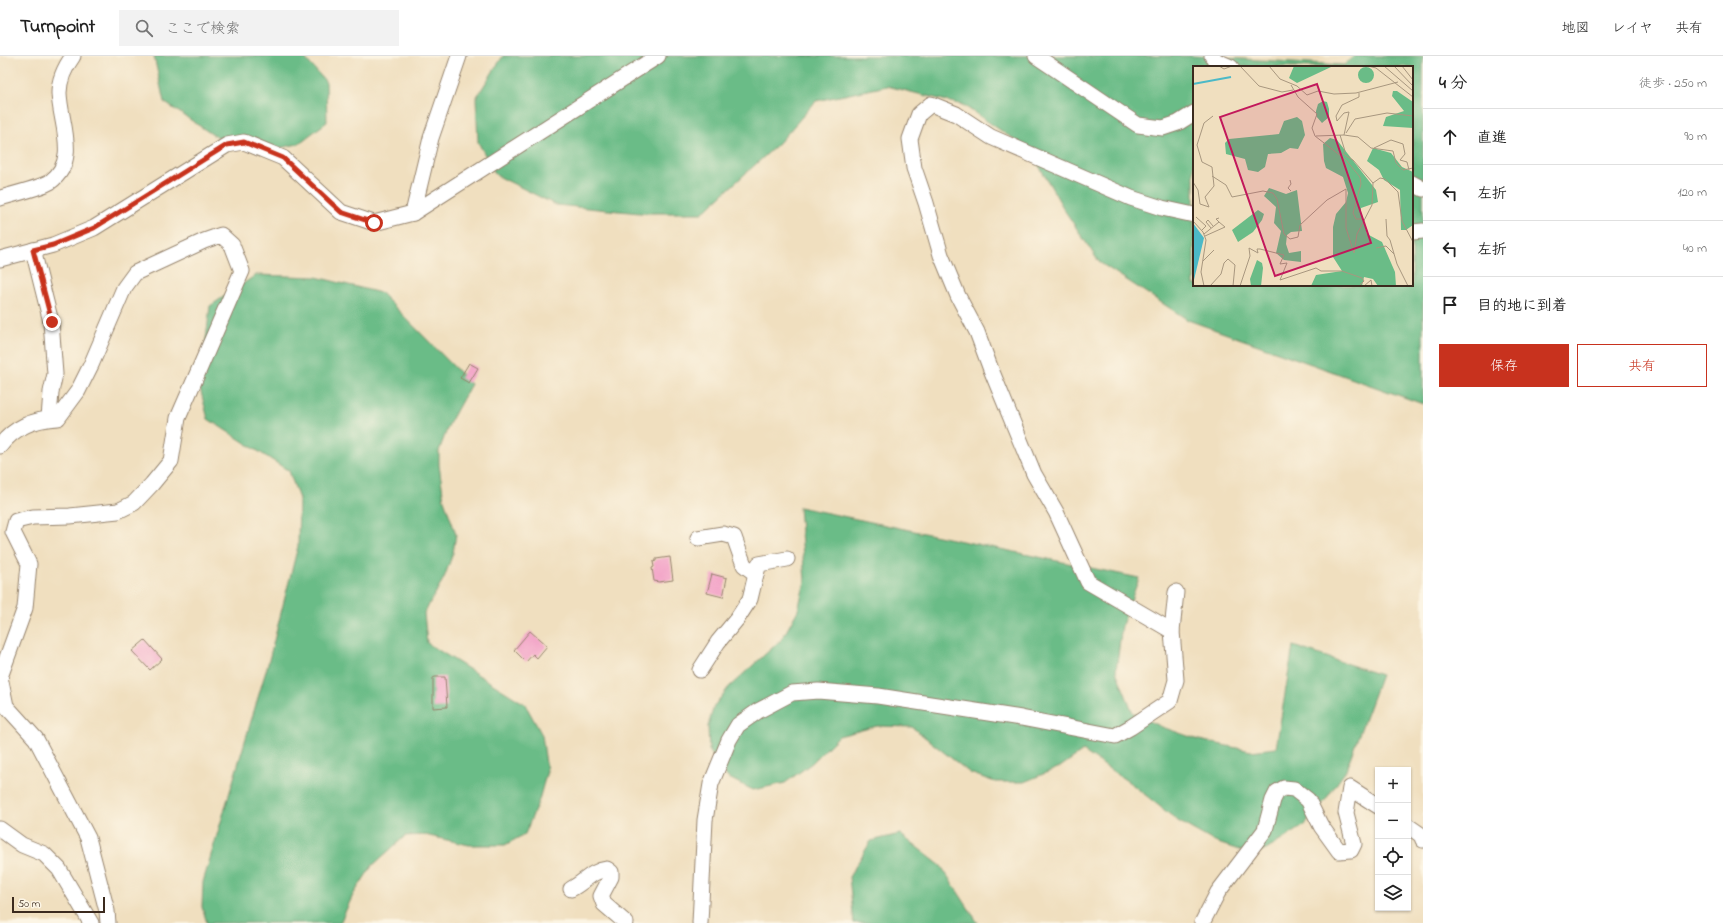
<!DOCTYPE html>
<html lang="ja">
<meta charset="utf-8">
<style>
body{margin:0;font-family:"Indie Flower","Klee One",sans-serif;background:#f2f2f2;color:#222}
.controls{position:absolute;right:12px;bottom:12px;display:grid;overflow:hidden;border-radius:0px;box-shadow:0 1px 3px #0004}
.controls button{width:36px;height:36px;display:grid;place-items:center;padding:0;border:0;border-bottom:1px solid #e0e0e0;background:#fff;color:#222;font:20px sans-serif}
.scale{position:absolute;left:12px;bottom:10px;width:93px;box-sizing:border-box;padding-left:4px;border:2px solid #3b2a1e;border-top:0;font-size:11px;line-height:14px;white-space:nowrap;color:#3b2a1e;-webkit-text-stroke:3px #fcf5e5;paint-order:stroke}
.stop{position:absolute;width:12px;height:12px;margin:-9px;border:3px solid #c8321e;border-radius:50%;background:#fff}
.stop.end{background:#c8321e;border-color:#fff;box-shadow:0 1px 4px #0008}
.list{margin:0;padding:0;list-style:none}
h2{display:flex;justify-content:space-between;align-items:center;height:52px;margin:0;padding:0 16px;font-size:17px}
h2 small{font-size:13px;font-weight:400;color:#767676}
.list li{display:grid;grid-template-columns:26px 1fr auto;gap:12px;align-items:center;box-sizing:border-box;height:56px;padding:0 16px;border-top:1px solid #e0e0e0}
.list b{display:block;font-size:15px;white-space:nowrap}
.list em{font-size:13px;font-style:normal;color:#767676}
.actions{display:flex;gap:8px;padding:12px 16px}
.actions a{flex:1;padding:9px 0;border:1px solid #c8321e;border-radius:0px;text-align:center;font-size:14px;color:#c8321e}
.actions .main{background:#c8321e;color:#fff}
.icon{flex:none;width:22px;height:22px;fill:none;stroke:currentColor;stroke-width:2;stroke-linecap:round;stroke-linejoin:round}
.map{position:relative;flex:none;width:1423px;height:867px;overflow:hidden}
header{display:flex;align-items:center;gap:24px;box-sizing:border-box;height:56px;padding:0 20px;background:#fff;border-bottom:1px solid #e0e0e0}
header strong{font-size:19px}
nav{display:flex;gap:22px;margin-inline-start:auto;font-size:14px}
.search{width:280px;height:36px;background:#f2f2f2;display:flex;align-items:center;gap:10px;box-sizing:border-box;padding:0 14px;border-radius:0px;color:#767676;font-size:15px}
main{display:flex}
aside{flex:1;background:#fff}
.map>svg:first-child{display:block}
</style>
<header>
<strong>Turnpoint</strong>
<div class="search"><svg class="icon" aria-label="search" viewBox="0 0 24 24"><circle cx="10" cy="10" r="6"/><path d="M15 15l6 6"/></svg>ここで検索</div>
<nav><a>地図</a><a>レイヤ</a><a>共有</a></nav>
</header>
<main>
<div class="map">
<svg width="1423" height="867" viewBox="0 0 1423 867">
<rect width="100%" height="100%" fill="#fcf5e5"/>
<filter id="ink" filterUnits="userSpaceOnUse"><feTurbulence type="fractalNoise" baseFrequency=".025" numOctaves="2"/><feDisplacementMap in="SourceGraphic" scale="8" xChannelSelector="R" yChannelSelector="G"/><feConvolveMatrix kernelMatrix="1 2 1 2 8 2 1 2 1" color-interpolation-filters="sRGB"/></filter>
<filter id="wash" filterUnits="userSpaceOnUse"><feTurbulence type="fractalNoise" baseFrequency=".012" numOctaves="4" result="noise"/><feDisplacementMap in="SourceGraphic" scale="16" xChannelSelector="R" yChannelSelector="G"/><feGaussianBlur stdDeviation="0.9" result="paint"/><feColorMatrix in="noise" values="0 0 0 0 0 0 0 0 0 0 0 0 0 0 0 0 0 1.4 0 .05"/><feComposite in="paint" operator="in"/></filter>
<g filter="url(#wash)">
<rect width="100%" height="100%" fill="#f0dfbf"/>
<g fill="#6abc87" stroke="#527352" fill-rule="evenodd">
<polygon points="154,0 303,0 326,26 327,66 298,88 261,96 213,79 164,46"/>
<path d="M503,0H1192L1344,9L1354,0H1423V348L1188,264L1099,206L1065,155L1030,94L963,49L887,30L816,45L778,88L702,157H640L556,149L496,119L478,86L476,42ZM1194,11H1412V229H1194Z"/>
<polygon points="256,219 316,221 381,237 471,328 449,368 439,395 439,409 444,444 456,478 453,497 444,522 424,557 427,587 525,648 542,679 547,715 539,744 525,778 505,789 469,789 425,779 405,780 372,810 353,839 340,867 207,867 202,851 203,826 268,608 298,490 299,443 289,415 208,363 200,332 210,250"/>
<polygon points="799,451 1139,522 1122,569 1116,615 1133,657 1162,671 1199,684 1251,695 1276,692 1293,590 1381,619 1345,716 1321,750 1302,771 1266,794 1245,796 1215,786 1178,765 1133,729 1083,695 1060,711 1024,726 995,726 970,717 912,671 877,670 839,680 812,707 785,727 753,734 727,721 709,694 708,670 714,650 729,631 782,583 798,554 805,525"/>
<polygon points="900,778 941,810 978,867 854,867 849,821 871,785"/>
</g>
<g id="blocks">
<g fill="#f3a4c8">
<polygon points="469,307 478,312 469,327 460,322"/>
<polygon points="670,501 673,524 659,526 654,525 652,512 654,511 653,506 656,505 656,503"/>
<polygon points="712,518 727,522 723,541 707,537"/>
<polygon points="530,575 547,590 537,602 533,598 526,606 514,594"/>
<polygon points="145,584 162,603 150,614 132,595"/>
<polygon points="435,621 445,621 447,651 433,652 433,622"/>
</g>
</g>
</g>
<g filter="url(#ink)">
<use href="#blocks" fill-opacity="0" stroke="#96846e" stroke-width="1"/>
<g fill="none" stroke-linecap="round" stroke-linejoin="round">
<defs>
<g id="minor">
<polyline points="1036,0 1138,69 1163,72 1178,67 1194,57"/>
<polyline points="1212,0 1215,4 1231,11"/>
<polyline points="1412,127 1423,133"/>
<path d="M0,142C11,139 42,131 50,126C80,104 60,67 59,37C59,23 65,11 73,0"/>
<polyline points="413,157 431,82 459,0"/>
<polyline points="1412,176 1423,175"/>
<polyline points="33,194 51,266 55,318 51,336 49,362"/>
<polyline points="0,203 53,189 94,172 227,89 244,86 283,102 341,156 374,167 413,157 658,0"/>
<path d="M0,390C14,371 35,363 58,362L78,335L91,309L124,232L135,217L204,185L221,179L232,189L242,215L178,362L171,405L152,428L134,447L118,455L70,460L33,461L16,465L13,476L29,508L25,552L0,621"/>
<polyline points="698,482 723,478 734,481 744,509 756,518 759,508 787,503"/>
<polyline points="1172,575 1176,536"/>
<polyline points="700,614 718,586 737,563 750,543 756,518"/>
<polyline points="0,621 6,650 36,683 88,782 107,855 108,867"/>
<polyline points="1408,770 1421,779 1423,784"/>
<polyline points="0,773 22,789 44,798 59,813 91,867"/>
<path d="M571,833C585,826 591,815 607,813L611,816V821L601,840L604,848L626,867"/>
<polyline points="700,867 705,764 711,728 729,684 738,669 758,655 792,637 818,635 878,640 1021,662 1115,680 1131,671 1170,645 1176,624 1172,575 1088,526 1056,456 1034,418 990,311 977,276 958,240 941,199 926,147 914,112 910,83 919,58 931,48 956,58 991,81 1131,142 1162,152 1194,159"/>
<polyline points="1202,867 1218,836 1265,774 1273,744 1277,736 1284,732 1294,733 1308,744 1321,770 1339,795 1351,794 1354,788 1346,757 1350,732 1378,750"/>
</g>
</defs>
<use href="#minor" stroke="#96846e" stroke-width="17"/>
<use href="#minor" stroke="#fff" stroke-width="15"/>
</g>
</g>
<g fill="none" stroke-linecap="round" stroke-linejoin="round" filter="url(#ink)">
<polyline stroke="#c8321e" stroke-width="5" points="52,266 33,194 53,189 94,172 227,89 244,86 283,102 341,156 374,167"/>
</g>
<g transform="translate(1193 10)">
<rect width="220" height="220" fill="#f0dfbf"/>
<path d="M101,0H153L138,1L104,17L96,12ZM165 9a8 8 0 1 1 16 0a8 8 0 1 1-16 0ZM200,25H204L220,36V62L190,60L193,51L211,45L199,30ZM130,35L134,36L136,43V51L129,57L123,50V45L125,38ZM104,51L109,55L112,69L105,83L97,82L88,87L75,88L72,101L65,106L55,104L52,93L33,88L32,77L36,73L86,68L91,55ZM137,72L144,74L183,124L185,136L168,142V146L174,168L189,176L202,206L203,220H185L180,213L171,211L169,220H118L123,209L149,205L140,191V161L143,148L153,136L155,127L150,111L133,102L131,95L130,78ZM180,82L198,87L209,101L220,106V159L213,164H208L207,124L191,114L186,104L174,95ZM76,122L93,128L104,124L109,165L98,166L94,169L93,178L96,187L108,185V196L91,194L83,187L88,165L81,157L83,141L71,130ZM65,144L71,148L69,154L60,166L45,176L39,164ZM64,194L69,197L70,202L68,220H58L57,213Z" fill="#6abc87"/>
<path d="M0,157L11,172L0,218Z" fill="#4cb9c7"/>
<path fill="none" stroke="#4cb9c7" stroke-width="2" d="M0,18L38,11"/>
<path fill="none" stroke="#a8977f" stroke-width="1" d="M26,0L31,3L39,0M47,0L66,20L89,26L100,24M76,0L87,13L104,20L114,29L125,25L141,28L163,27L205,16M175,0L183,2L220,31M191,0L220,25M201,0L220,20M209,0L220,14M98,19L105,31L124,48L119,62L122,70L153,94L167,111L168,118L160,147L163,153H170M153,67L162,53L194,47L220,50M147,69L152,85L150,88L160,94L180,117M151,69L156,46L151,47L144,55L143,50L149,39L166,31V27M123,70L151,69L165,71L178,82L200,85L203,97L210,104L220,102M181,82L198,74L210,78L212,88L207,94L214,96L216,104M19,110L33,119L39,131L70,125L80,127L84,133L91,168L97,173L105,171L107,159L134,134L153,123V162L161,187L164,168L179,139L180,117L187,112L192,113L205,126L209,155L220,176M97,114L98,118L95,122L98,125M0,116L5,124L7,138L16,141L12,131L21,120L19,101L9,96L4,79L11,57L20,50M3,151L13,160L9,164M193,153L194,170L197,174L204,198L215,220M0,155L10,166L13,174L8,206L11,220M18,162L13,156L15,154L20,160M11,168L26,156L23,153L26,152M12,170L32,161L26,156M183,182L193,180L201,188M10,195L21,184M17,220L28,208L31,197L35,193L42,199L40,220M47,220L57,190L56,182L65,187L64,183H67L91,189L87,198L94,197L87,214L123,202L128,205H149L169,212L171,215L166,220M171,220L178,214L179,220"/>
<path fill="#c2185b" fill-opacity="0.15" stroke="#c2185b" stroke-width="2" d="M124,18L178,177L82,210L27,51Z"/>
<rect width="220" height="220" fill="none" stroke="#3b2a1e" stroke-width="2"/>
</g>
</svg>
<div class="controls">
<button>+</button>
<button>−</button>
<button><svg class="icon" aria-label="locate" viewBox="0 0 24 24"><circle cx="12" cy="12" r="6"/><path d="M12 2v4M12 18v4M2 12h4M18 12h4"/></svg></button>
<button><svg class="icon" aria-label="layers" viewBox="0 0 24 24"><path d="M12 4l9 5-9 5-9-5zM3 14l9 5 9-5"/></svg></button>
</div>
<div class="scale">50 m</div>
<div class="stop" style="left:374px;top:167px"></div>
<div class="stop end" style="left:52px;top:266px"></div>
</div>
<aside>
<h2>4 分<small>徒歩 · 250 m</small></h2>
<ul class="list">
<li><svg class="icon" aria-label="ahead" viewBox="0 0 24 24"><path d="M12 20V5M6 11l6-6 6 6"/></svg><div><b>直進</b></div><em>90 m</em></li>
<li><svg class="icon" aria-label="left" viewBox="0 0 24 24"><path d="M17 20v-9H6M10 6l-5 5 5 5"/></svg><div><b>左折</b></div><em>120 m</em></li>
<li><svg class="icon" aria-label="left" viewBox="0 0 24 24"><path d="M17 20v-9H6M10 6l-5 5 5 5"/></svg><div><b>左折</b></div><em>40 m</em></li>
<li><svg class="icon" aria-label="arrive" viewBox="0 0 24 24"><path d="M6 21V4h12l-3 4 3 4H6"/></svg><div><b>目的地に到着</b></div></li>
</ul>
<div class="actions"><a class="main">保存</a><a>共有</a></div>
</aside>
</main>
